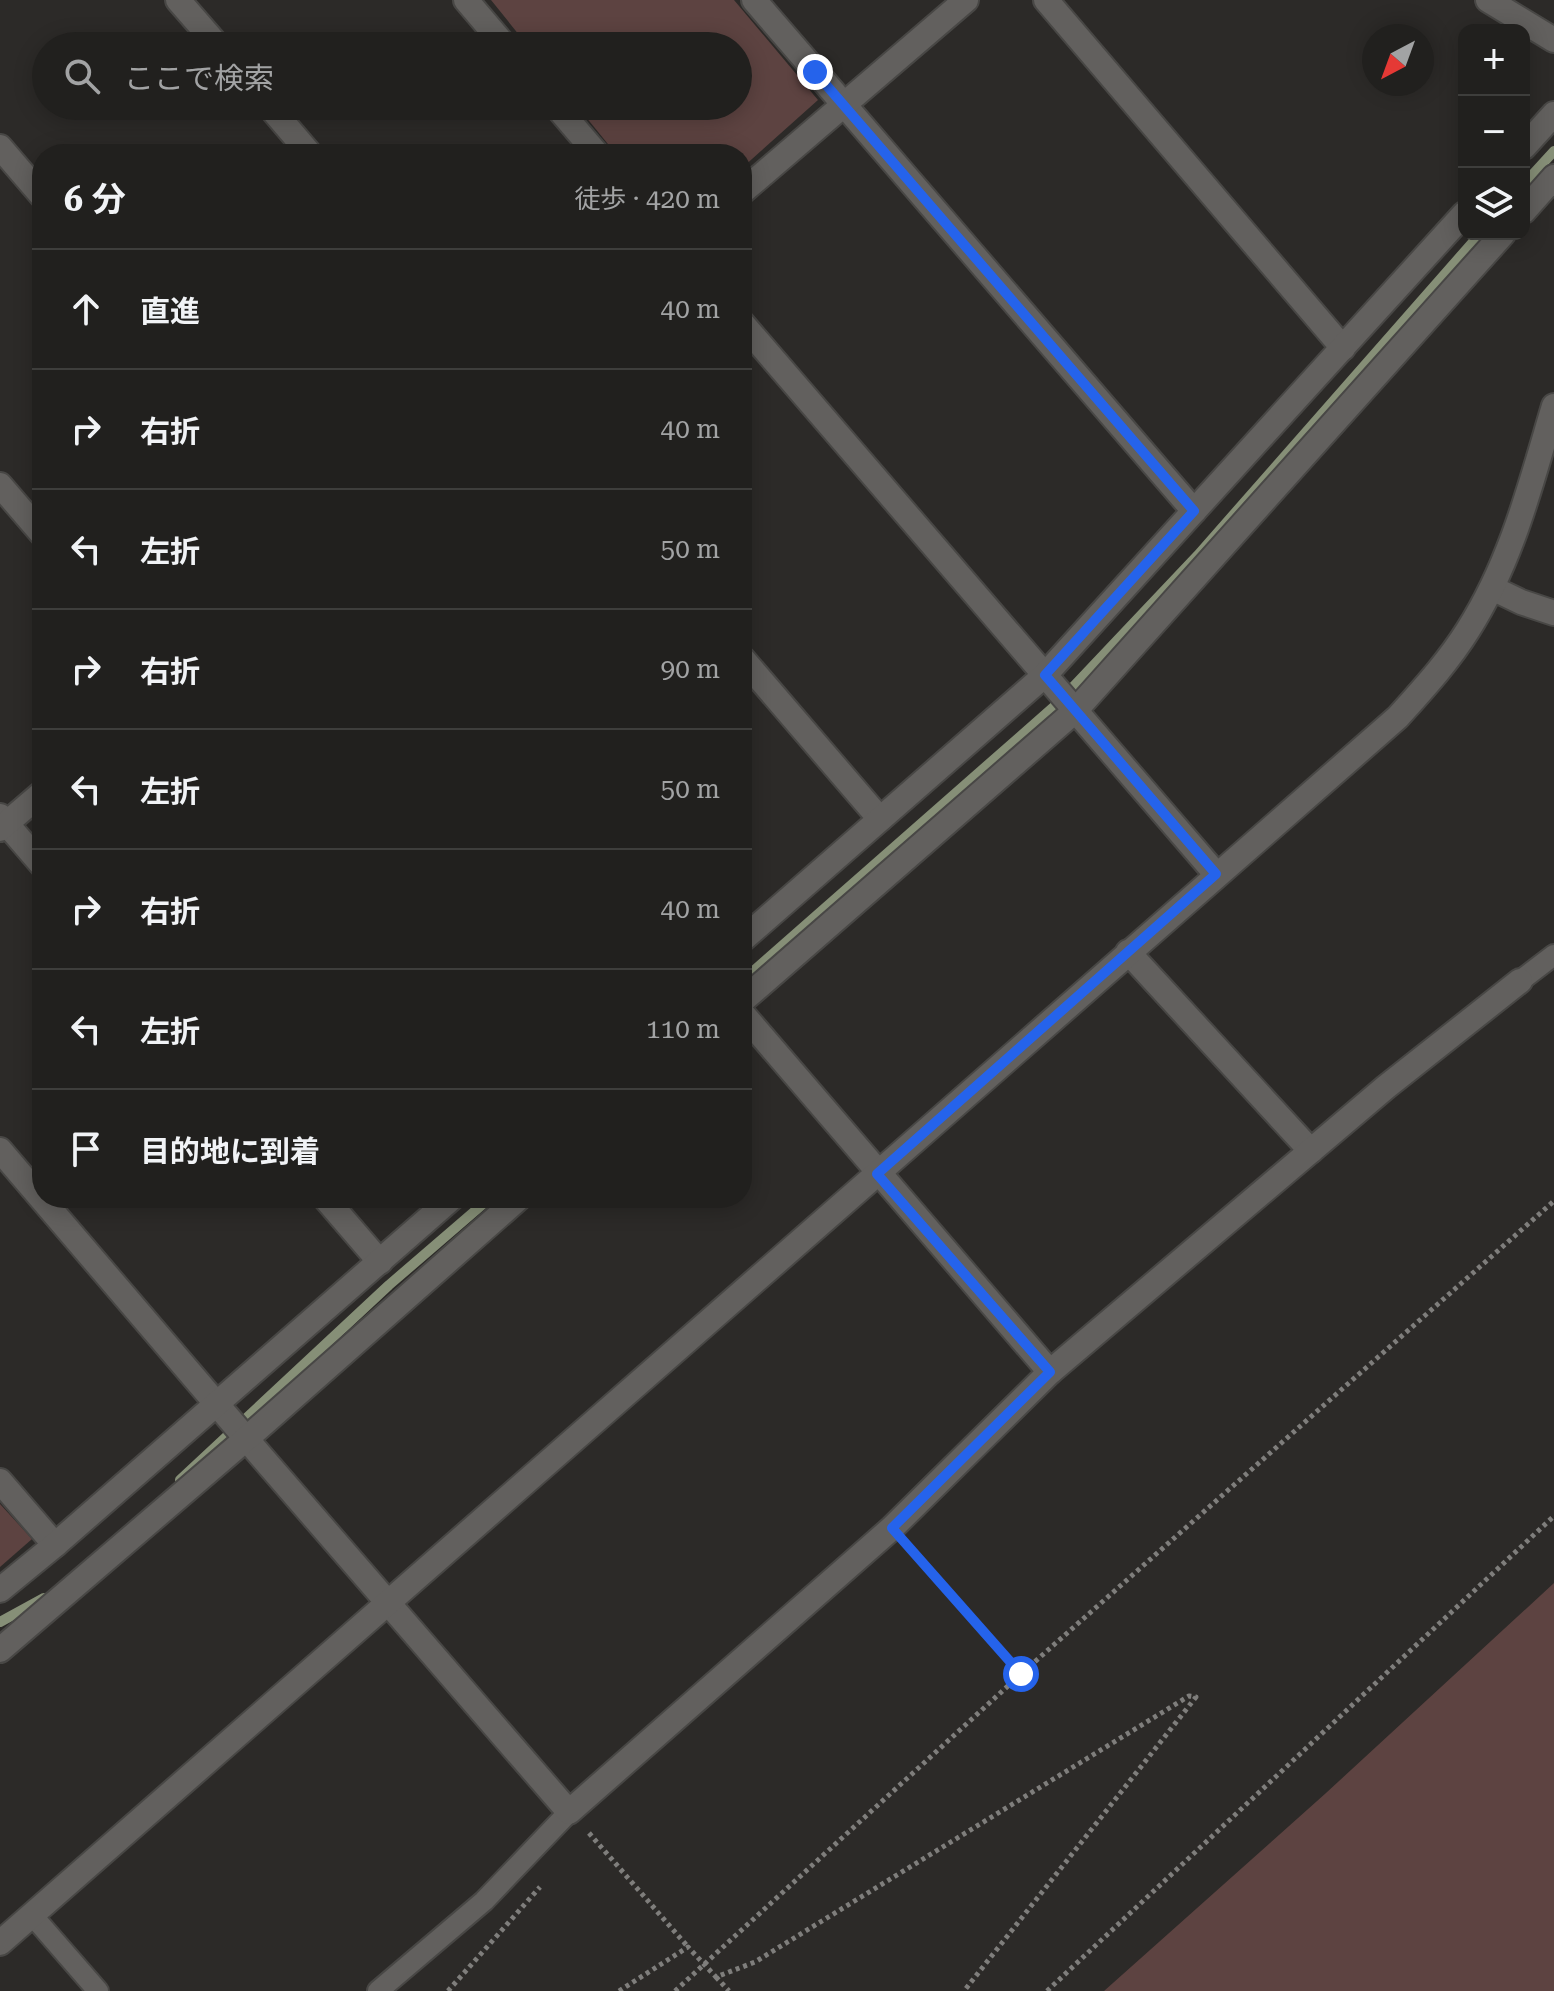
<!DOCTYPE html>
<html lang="ja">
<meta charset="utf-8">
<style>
body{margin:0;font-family:"Roboto Serif","Noto Sans JP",serif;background:#292827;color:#f1f3f6}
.controls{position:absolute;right:24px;top:24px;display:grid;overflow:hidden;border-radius:16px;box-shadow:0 4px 20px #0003}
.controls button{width:72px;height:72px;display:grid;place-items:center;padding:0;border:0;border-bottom:2px solid #3e3e3c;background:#21201e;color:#f1f3f6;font:40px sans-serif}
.compass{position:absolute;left:1362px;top:24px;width:72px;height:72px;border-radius:50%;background:#21201e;box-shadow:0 4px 20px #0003;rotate:221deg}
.stop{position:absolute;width:24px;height:24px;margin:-18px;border:6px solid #2563eb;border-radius:50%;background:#fff}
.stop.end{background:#2563eb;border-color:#fff;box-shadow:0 2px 8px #0008}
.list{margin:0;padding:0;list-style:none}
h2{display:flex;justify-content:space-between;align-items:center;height:104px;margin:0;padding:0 32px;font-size:34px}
h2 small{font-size:26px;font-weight:400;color:#a2a3a4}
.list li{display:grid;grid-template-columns:52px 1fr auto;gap:24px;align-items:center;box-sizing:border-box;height:120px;padding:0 32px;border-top:2px solid #3e3e3c}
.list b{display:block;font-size:30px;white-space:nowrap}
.list em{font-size:26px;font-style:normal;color:#a2a3a4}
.icon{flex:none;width:44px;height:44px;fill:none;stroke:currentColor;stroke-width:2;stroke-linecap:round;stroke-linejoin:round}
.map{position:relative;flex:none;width:1554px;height:1991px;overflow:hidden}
.search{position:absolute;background:#21201e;box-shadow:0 4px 20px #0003;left:32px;top:32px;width:720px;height:88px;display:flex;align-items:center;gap:20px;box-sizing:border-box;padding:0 28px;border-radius:44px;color:#a2a3a4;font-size:30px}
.panel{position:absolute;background:#21201e;box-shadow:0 4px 20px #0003;left:32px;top:144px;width:720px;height:1064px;border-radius:32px}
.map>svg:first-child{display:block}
</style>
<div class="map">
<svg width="1554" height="1991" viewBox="0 0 1554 1991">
<rect width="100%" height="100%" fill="#2c2a28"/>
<g fill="#5d4341">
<polygon points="491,0 734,0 818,100 742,168 742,154 616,154 577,106 738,106 738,46 528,46"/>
<polygon points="0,1504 32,1539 0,1567"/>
<polygon points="1554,1583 1554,1991 1104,1991 1326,1793"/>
</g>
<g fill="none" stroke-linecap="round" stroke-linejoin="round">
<g stroke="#868f77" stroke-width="10">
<polyline points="1524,184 1554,151"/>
<polyline points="742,981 1057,704 1198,555 1480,234"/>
<polyline points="180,1480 389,1285 490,1198"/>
<polyline points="0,1622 44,1598"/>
</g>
<defs>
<g id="service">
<polyline points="1520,981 1554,955"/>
<polyline points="32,1915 98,1991"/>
<polyline points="378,1991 484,1901 569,1812"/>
</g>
<g id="minor">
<polyline points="178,0 218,46"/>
<polyline points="466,0 505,46"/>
<polyline points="754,0 1194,511"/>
<polyline points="1046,0 1343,348"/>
<polyline points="1488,0 1554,40"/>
<polyline points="269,106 310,154"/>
<polyline points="556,106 597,154"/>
<polyline points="0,147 42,196"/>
<polyline points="1524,147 1554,114"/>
<polyline points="742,192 966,0"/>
<polyline points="1524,211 1554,177"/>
<polyline points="742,323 1216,874"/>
<polyline points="0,485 42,534"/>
<polyline points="1492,588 1521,602 1554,613"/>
<polyline points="742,658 880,819"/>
<polyline points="0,816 42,865"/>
<polyline points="0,829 42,793"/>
<polyline points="742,940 1045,675 1464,214"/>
<polyline points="1128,952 1311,1151"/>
<polyline points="742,1001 1075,711 1503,234"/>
<polyline points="742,1013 1050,1372"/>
<polyline points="0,1150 261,1456 569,1812 892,1528 1050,1372 1386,1087 1520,981"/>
<polyline points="325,1198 380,1262"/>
<polyline points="0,1481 55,1545"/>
<polyline points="0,1590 55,1545 452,1198"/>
<polyline points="0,1650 246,1439 519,1198"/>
<path d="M0,1943L1398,717C1423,689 1448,662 1468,630C1512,561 1531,483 1554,406"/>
</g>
</defs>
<use href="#service" stroke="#484745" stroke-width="24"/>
<use href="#minor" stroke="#484745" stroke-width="28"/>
<g stroke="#7f7e7c" stroke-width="5" stroke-dasharray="4 4" stroke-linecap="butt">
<polyline points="910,1549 1021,1674"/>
<polyline points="589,1833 688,1947"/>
<polyline points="716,1977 729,1991"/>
<polyline points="448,1991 540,1887"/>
<polyline points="619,1991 688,1947 716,1977 755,1962 1189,1696 1196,1697 964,1991"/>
<polyline points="675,1991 1021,1674 1554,1201"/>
<polyline points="1047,1991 1554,1516"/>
</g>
<use href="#service" stroke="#62605e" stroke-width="20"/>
<use href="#minor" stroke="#62605e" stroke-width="24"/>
</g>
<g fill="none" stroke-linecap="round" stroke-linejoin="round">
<polyline stroke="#2563eb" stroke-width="10" points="815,72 1194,511 1045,675 1216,874 877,1174 1050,1372 892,1528 1021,1674"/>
</g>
</svg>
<div class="controls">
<button>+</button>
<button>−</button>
<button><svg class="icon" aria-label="layers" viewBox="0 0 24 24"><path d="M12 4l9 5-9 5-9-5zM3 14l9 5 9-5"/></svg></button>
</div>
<svg class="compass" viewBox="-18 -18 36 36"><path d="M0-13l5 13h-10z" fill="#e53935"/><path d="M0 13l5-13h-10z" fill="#a2a3a4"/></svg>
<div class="stop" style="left:1021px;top:1674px"></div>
<div class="stop end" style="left:815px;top:72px"></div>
<div class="search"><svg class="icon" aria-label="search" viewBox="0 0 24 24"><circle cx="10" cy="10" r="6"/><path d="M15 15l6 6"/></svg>ここで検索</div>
<section class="panel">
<h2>6 分<small>徒歩 · 420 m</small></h2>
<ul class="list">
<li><svg class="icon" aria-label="ahead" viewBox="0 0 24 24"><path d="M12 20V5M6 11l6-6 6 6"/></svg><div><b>直進</b></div><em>40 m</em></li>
<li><svg class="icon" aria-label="right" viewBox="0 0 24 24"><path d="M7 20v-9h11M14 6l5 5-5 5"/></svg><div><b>右折</b></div><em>40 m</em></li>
<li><svg class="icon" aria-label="left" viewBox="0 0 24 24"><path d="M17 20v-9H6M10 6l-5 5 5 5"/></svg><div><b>左折</b></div><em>50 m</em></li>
<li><svg class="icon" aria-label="right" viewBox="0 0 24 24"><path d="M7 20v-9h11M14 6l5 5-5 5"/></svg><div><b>右折</b></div><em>90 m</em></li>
<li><svg class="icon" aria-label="left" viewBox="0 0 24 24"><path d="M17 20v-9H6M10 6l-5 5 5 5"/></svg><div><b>左折</b></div><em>50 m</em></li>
<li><svg class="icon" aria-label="right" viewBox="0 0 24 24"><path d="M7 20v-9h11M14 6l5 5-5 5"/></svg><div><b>右折</b></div><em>40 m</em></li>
<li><svg class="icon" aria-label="left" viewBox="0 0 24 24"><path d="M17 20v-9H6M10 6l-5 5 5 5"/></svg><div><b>左折</b></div><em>110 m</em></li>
<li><svg class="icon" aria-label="arrive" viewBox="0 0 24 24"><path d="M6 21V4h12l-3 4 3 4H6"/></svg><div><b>目的地に到着</b></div></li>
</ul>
</section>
</div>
